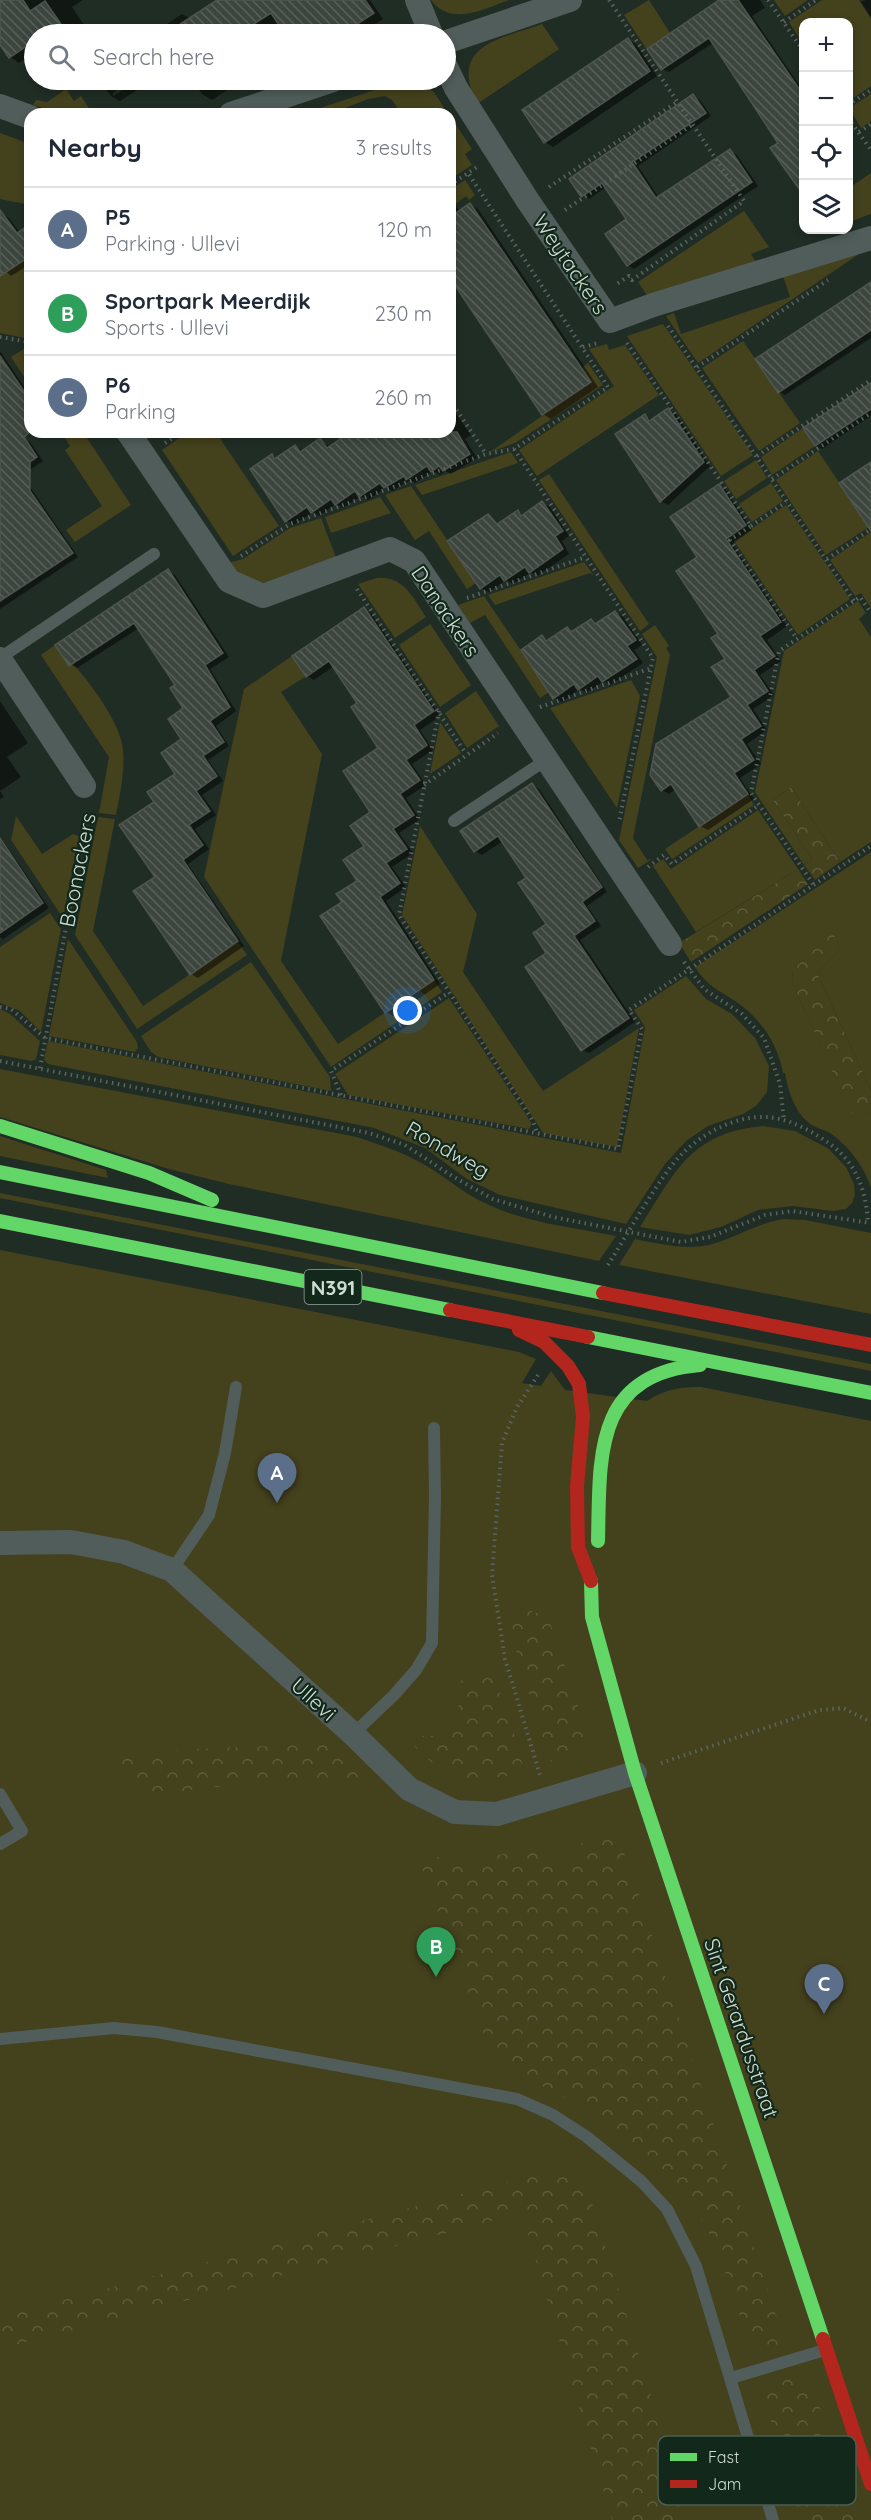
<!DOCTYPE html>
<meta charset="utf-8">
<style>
body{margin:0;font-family:Quicksand,sans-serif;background:#f2f2f3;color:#1f2937}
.controls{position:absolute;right:18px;top:18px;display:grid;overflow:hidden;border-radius:12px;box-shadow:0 3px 9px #0003}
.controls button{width:54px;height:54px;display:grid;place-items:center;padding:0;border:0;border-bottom:2px solid #e0e1e3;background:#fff;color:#1f2937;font:30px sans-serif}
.you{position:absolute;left:408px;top:1011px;width:21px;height:21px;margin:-15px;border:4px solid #fff;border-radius:50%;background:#1a73e8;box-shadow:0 0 0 9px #1a73e833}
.badge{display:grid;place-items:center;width:39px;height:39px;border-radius:50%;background:#111827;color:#fff;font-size:20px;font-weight:700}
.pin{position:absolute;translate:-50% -50px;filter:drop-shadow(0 2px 3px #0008)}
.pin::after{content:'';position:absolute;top:32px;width:21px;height:18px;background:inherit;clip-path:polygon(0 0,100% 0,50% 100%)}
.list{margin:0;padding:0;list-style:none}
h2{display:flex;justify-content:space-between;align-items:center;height:78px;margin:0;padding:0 24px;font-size:26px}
h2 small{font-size:20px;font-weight:400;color:#747a83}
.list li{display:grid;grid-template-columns:39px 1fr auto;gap:18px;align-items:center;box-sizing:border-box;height:84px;padding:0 24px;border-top:2px solid #e0e1e3}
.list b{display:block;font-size:22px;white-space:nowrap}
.list p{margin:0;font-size:20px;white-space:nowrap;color:#747a83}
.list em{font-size:20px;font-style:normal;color:#747a83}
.icon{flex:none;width:33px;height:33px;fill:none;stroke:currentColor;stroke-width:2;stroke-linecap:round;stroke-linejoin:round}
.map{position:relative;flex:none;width:871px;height:2520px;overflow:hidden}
.search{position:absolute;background:#fff;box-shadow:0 3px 9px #0003;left:24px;top:24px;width:432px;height:66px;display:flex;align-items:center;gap:15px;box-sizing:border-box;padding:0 21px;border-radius:33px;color:#747a83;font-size:22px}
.panel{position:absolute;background:#fff;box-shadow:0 3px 9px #0003;left:24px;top:108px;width:432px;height:330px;border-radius:18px}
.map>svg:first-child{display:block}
</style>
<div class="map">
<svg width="871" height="2520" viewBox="0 0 871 2520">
<defs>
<pattern id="forest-crowns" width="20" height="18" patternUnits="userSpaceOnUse" patternTransform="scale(1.5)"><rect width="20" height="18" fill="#44411d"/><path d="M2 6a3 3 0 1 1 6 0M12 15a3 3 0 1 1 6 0" fill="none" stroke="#5e5c3d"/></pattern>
<pattern id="building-back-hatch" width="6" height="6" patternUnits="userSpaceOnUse" patternTransform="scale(1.5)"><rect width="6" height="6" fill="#3d463e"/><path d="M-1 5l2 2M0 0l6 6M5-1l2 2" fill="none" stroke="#586059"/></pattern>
</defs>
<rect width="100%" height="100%" fill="#202d25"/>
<g fill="#44411d">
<path d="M431,0H509C484,9 451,27 431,0Z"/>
<polygon points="649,0 672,36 655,62 624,15"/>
<polygon points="774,0 808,0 785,16"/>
<polygon points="822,0 859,0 871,19 871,86 849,101 848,22 804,22 803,44 789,22"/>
<path d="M542,24L559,49L477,104C448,45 500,39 542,24Z"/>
<path d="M405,80C431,80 435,94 448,114H402L392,100L385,96L368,99L330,114H302Z"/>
<polygon points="66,89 74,101 81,96 93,114 63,114 33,105 36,100 47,102"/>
<polygon points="871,94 871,121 861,128 849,108"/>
<polygon points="450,116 472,149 465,154 472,165 450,179"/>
<polygon points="0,133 30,144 30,205 0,199"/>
<polygon points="871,173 871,214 849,222 849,188"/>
<polygon points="465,180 475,195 469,200 466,196 450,208 450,190"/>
<polygon points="744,211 769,247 751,254 756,262 649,298 638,282"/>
<polygon points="865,250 698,363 666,316 674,313 681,334 790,297 783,276"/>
<polygon points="30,256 30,339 0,333 0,276"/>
<polygon points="663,324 753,455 721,476 627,336"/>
<polygon points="743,341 800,423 759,451 702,368"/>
<polygon points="607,344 609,350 625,345 659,395 537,476 519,450 614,386 589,349"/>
<polygon points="27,347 30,347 30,386 11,357"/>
<polygon points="588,363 603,385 515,443 490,452 591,382 582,368"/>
<polygon points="803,428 815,446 772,475 761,457"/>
<polygon points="83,432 131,505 75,542 66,530 102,506 65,450 70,446 62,433"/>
<polygon points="188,432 220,432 217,434 279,526 233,556 162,450"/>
<polygon points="818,451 869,527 826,555 776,480"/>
<polygon points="511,452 518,463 422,495 415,485"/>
<polygon points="756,460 767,478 736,499 724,481"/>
<polygon points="549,474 649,624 640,631 539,480"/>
<polygon points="771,483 783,501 752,522 739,504"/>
<polygon points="411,486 476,583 467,589 429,531 415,540 385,495"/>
<polygon points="380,497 391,513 331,533 325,517"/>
<polygon points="786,505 850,599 798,635 734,541"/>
<polygon points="321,518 337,560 265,583 244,580 228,563 243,559 290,528"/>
<polygon points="871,532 871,608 861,593 855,596 830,560"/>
<polygon points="584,562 594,576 590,573 495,605 488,595"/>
<path d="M377,578C404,576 413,598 426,617L395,638L358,584Z"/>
<polygon points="484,596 549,692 540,698 485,615 470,623 458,605"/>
<polygon points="858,601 866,613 859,619 871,637 871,842 840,862 791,787 773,800 812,859 804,865 755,792 784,651"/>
<polygon points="430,624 471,685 440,707 399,645"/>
<polygon points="655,625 669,646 666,648 670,655 633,838 647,860 652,859 638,868 619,840 657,657 642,634"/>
<path d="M55,645C78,666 121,719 123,750C125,772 120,794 116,815L99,813L109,757L41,655Z"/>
<polygon points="292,656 305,677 281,692 322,754 281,961 338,1044 434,980 442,992 331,1067 204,877 244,689"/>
<polygon points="631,680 640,696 617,808 550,708"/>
<polygon points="476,691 499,726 467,748 445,713"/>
<polygon points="440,722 461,753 430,774"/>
<polygon points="748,794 754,805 672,859 665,849"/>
<polygon points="758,810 798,869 696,932 653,866 663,859 671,869"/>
<polygon points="16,816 42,854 73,834 79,836 63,918 11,840"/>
<polygon points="98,817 115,819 93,931 143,1006 238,942 247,955 137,1029 75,935"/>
<polygon points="420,826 477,914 463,972 543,1091 639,1028 617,1147 543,1133 402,915"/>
<path d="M871,852V1090L817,973L840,950L833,933L792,972L793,985L851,1112L871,1114V1188C865,1168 849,1146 830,1133C824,1129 814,1128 809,1123C795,1112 788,1091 785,1073H783C778,1045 761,1019 738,1003C721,992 706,985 695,967Z"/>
<polygon points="50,913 61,929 41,1032 20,1011 0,1003 0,947"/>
<polygon points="68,939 137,1042 138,1048 135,1052 49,1036"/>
<polygon points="251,962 330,1077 331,1091 158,1057 151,1052 141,1036"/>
<polygon points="686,976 706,999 732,1014 755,1038 769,1066 767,1092 756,1106 743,1114 708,1126 686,1141 665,1164 626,1224 500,1195 467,1179 425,1148 374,1128 48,1064 44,1060 48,1041 621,1153 645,1027 634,1010"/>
<polygon points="449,998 532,1124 529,1129 348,1095 335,1074"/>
<polygon points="0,1009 10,1014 40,1041 36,1059 32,1061 0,1055"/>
<path d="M0,1069L357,1137C380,1145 403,1152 425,1165C446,1177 464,1194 487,1204C526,1223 573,1227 616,1236L599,1261L229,1184L169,1169L0,1117Z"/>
<path d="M763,1126L795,1131L829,1149L846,1167L854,1184L855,1195L852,1203L846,1209L833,1211L793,1206L758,1210L721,1227L689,1235L640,1227C676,1171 690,1133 763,1126Z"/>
<polygon points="0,1136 106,1170 108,1178 0,1156"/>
<polygon points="0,1193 871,1364 871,1371 0,1198"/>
<path d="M784,1219L805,1220L871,1233V1314L619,1265L635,1239C660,1244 684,1250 709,1245C735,1238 757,1223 784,1219Z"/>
<path d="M0,1250L519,1352L536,1359L522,1383L541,1386L551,1371L565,1390L647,1401C665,1389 681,1387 701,1387L871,1421V2520H0Z"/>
</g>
<g fill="url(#forest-crowns)">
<polygon points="791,787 840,862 815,880 804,865 812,859 773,800"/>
<polygon points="798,869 808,884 691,962 679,943"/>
<polygon points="833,932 840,950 817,973 871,1090 871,1114 851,1113 793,985 792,971"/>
<polygon points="508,1603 548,1617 591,1744 551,1762 518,1660"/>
<path d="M481,1670C484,1671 487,1672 489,1674C501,1685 522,1756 524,1774C484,1777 459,1790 426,1757C420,1752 414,1747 411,1739L417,1736H452L456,1730L462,1674Z"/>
<polygon points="325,1744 365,1782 212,1787 141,1797 114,1755 195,1749"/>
<polygon points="612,1830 624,1853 637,1890 785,2343 752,2353 719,2253 703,2222 668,2175 642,2149 590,2110 494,2062 416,1851 449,1860 474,1862 541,1844 549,1859 563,1867 581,1853 582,1837"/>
<polygon points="560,2168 575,2169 584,2177 689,2520 612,2520 522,2213 0,2349 0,2317"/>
<path d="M807,2375L810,2377L856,2520H798L762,2388C773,2380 793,2375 807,2375Z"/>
</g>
<g fill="#0007">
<polygon points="0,0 83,0 72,7 90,34 34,34 34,53 19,63 10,57 0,42"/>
<polygon points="220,0 370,0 383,19 359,34 152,34 182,14 191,19"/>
<polygon points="722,0 760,0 765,8 752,16 804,92 804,173 780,143 713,43 669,72 662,69"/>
<polygon points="865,0 871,0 871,17 861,2"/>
<polygon points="628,40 636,44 657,76 553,147 545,142"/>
<polygon points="92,80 98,80 97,84 103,80 133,80 113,93 113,96 138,80 153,80 120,101 111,96 105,88 104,88 95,83"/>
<polygon points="164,80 187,80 175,88"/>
<polygon points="192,80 243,80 212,100 202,94"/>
<polygon points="693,96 700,100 711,116 638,166 659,198 731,151 737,155 758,186 634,269 628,265 628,219 606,187 589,199 582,195"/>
<polygon points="450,197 460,212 470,205 478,209 598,387 551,419 543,414 450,276"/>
<polygon points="2,214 9,218 30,246 30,264 11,276 0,266 0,216"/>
<polygon points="871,284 871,338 785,395 779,392"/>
<polygon points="0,351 29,394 0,413"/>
<polygon points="871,385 871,416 822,449 816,445"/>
<polygon points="450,405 471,435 465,439 477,458 451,474 445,471 440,475 433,471 415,483 410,480 392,491 386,488 368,500 361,496 343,508 336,504 319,516 313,512 294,525 286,520 272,456 277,459 295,447 304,451 320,440 330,447 364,432 450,432"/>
<polygon points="668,410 676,414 710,466 668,505 661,501 645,416 652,420"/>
<polygon points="23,438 30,442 43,461 22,475 78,557 0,609 0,453"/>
<polygon points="719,486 726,490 752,530 732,544 787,626 767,640 781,661 760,675 774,695 753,709 767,730 747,744 761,764 740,778 754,799 708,830 700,826 676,789 669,794 662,790 734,698 727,659 699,558"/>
<polygon points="542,503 550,507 569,536 562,541 569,554 537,576 531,572 513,584 506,580 489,592 481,588 488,515 499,524 518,512 524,516"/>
<polygon points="168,571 175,575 229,657 210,669 236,711 216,726 229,746 208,760 223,781 202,795 216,815 195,829 209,849 188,864 244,946 198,978 191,974 156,803 177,774 184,740 185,709 177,686 139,628 77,668 70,664"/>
<polygon points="364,609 371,613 440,716 420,730 433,750 412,764 426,785 406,798 420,819 399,833 413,853 392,867 406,887 386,901 440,984 393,1016 386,1012 344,903 359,881 373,813 380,748 359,703 334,666 314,680 307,676"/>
<polygon points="616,612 623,617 642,645 634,650 643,663 610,685 604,681 586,693 580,689 562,702 554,698 543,637 549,641 567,629 573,632 591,621 598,624"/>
<polygon points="0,701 28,743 7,757 21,777 0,791 4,797 0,799"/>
<polygon points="533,785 539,789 607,892 587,906 601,926 580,940 635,1022 589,1053 582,1050 548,954 548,924 528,879 503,841 482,855 475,851"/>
<polygon points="0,836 49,908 3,939 0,937"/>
</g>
<g fill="url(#building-back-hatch)" stroke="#4d554c" stroke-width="1.5">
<polygon points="0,0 23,0 30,11 45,1 61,24 45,34 34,34 34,41 9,58 0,45"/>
<polygon points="217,0 365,0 374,13 342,34 285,34 271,13 238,34 165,34"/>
<polygon points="719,0 738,0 804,96 804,196 770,148 778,143 709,38 661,70 647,49"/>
<polygon points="628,38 650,71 544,143 522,110"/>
<polygon points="693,94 706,113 632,162 656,198 730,149 752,182 627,266 605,234 626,219 602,183 581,197 569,179"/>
<polygon points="470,203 591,382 542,415 450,278 450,217"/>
<polygon points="0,210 17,233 30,224 30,256 0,276"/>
<polygon points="871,282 871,330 778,393 755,359"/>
<polygon points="0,356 30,400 30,432 24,437 37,457 30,462 30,491 73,553 0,601"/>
<polygon points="871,383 871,409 815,446 803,428"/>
<polygon points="668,408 704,462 660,502 615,434 645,414 649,421"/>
<polygon points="350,432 457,432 470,454 443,471 439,466 431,472 427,466 406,480 404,476 384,488 380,483 359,497 355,491 335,505 331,499 311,513 307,507 285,522 250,469 272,454 274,459 295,445 300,452 320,438 327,448"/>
<polygon points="871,462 871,531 839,483"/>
<polygon points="719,484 746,525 726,539 781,622 760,636 775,656 754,670 768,691 747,705 761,726 741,739 754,760 734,773 748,794 699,827 671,784 661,791 650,775 656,744 731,697 711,667 725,659 711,638 718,634 676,571 697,557 670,517"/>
<polygon points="542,501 563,531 555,536 563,549 529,573 525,567 504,581 500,575 480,589 447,541 488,514 497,524 518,510 521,516"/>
<polygon points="168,569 223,653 205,665 230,707 210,721 224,742 203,756 217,776 196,791 210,811 189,825 203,845 183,860 238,941 190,975 133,891 155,877 119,825 154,802 147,792 175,774 161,753 181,739 168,719 183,708 170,688 175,685 134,623 69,666 55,645"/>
<polygon points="364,607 434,711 414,725 427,745 406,760 420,780 400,794 414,815 393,829 407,849 386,863 400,883 380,897 434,980 385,1013 320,916 342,902 336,894 357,881 343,860 364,846 350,826 370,812 343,771 378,748 351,707 357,703 329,661 306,677 292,656"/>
<polygon points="615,611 636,640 627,646 637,659 602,682 598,676 578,690 574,684 553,699 521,650 542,635 546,641 567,627 571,632 591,619 595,624"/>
<polygon points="532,783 602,887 582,902 595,921 574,936 629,1018 581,1051 525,967 546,953 533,933 546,924 518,883 526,878 498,836 474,852 460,831"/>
<polygon points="0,838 43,903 0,933"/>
</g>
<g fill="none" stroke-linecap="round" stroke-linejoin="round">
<g stroke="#5b6460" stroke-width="4" stroke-dasharray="1.5 4.5" stroke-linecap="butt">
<polyline points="609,0 744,201 632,280 629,276 615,285"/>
<polyline points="768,0 804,52"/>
<polyline points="784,22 816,0"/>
<polyline points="848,105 871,90"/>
<polyline points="848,118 871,150"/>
<polyline points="859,132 871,124"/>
<polyline points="450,185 477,167"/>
<polyline points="549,187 677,102"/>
<polyline points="565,210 692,125"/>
<polyline points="668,326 854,601"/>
<polyline points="0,337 30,342"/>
<polyline points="627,343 751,526 730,540 797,639"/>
<polyline points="583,347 598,343"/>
<polyline points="697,367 828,280"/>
<polyline points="450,400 486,454"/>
<polyline points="165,443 182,432"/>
<polyline points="514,449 653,658 619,822"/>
<polyline points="757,456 871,380"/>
<polyline points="772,479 871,413"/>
<polyline points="751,526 786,502"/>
<polyline points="241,556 290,524 486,454 514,449 608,387 468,173"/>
<polyline points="827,559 871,529"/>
<polyline points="357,589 466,754"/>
<polyline points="467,598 586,557"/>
<polyline points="540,707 649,669"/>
<polyline points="439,711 399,915 533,1121 537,1133"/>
<polyline points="424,785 498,733"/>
<polyline points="648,867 664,855 672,864 759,805"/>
<polyline points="813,884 751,793 779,651 860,597 871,613"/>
<polyline points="684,962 704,989 742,1014 764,1038 780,1084 784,1121"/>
<polyline points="0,1007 11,1009 45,1038 618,1149 642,1029 629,1010 871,846"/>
<polyline points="0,1061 369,1133 405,1145 452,1176 493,1199 553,1217 681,1242 710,1237 765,1215 792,1211 871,1223"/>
<polyline points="40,1068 88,809"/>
<polyline points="341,1095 331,1071 448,993"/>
<path d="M608,1265C628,1233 647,1199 669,1169C690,1140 730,1115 767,1117C784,1118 804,1127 818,1136C853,1157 865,1182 868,1222"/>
<polyline points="538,1375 517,1407 502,1443 492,1575 505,1659 540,1775"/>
<polyline points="661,1763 819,1710 843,1708 871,1722"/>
</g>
<g stroke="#515d5a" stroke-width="12">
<polyline points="0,658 154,554"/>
<polyline points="454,821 546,760"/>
<polyline points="172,1570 209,1515 225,1453 236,1387"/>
<polyline points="353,1734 394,1695 416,1670 432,1643 435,1496 434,1428"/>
<polyline points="0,1794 22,1831 0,1844"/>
<polyline points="0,2039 114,2028 157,2032 517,2099 553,2115 587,2137 641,2181 667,2209 696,2266 773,2520"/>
<polyline points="731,2378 825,2350"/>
</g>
<g stroke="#515d5a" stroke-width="24">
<polyline points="417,0 431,34"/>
<polyline points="446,42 570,0"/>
<polyline points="446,67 456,88 528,201 610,321 653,305 871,238"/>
<polyline points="0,106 30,117"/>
<polyline points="231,114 333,80"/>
<polyline points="128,432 229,581 263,596 390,549 414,561 670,944"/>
<polyline points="0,659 84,786"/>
<polyline points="0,1543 71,1542 124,1552 172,1570 353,1734 409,1789 455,1812 497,1814 635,1773"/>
</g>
<g stroke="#63d668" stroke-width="14">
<polyline points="0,1126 149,1173 212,1200"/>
<polyline points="0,1172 603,1293"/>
<polyline points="0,1221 450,1310"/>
<polyline points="588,1337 871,1393"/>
<path d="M598,1541C600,1457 593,1374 700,1365"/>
<polyline points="591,1581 592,1617 635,1773 823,2339"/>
</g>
<g stroke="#b3261e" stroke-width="14">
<polyline points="603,1293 871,1345"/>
<polyline points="450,1310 588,1337"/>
<polyline points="519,1330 544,1342 568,1366 579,1384 583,1417 577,1486 578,1547 591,1581"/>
<polyline points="823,2339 871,2484"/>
</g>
</g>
<g text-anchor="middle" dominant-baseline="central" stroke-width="4.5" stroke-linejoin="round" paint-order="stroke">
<rect fill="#11281a" stroke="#96a69c" stroke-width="1.5" x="304.5" y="1270" width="57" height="34" rx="4.5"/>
<g font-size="20" font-weight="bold" fill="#cfdcd3">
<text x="333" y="1287">N391</text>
</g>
<g font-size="21" fill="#cfdcd3" stroke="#11281a">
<text transform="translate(571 264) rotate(56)">Weytackers</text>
<text transform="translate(446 611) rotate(56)">Danackers</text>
<text transform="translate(77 870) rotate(-79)">Boonackers</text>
<text transform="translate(448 1149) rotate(30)">Rondweg</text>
<text transform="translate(314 1699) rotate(42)">Ullevi</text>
<text transform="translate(742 2028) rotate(71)">Sint Gerardusstraat</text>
</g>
</g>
<rect x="658" y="2436" width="198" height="69" rx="9" fill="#11281a" stroke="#4a5e52" stroke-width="1.5"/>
<rect x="670" y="2453" width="27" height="8" fill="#63d668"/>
<rect x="670" y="2480" width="27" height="8" fill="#b3261e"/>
<g font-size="16" fill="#cfdcd3">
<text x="708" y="2463">Fast</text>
<text x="708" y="2490">Jam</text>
</g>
</svg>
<div class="controls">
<button>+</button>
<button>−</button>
<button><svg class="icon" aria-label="locate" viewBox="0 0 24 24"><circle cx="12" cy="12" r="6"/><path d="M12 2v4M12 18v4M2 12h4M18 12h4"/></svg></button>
<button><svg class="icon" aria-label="layers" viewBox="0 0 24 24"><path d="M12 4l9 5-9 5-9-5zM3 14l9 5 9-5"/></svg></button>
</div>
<div class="you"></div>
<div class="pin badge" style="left:277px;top:1503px;background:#5c6f8a">A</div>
<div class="pin badge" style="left:436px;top:1977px;background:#2e9e5b">B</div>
<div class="pin badge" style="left:824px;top:2014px;background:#5c6f8a">C</div>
<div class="search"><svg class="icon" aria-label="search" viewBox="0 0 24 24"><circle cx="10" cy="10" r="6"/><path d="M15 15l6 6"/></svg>Search here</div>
<section class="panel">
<h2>Nearby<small>3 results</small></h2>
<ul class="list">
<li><span class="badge" style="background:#5c6f8a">A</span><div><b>P5</b><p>Parking · Ullevi</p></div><em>120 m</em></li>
<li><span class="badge" style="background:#2e9e5b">B</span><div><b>Sportpark Meerdijk</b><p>Sports · Ullevi</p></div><em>230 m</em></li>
<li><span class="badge" style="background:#5c6f8a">C</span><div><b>P6</b><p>Parking</p></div><em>260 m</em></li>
</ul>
</section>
</div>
